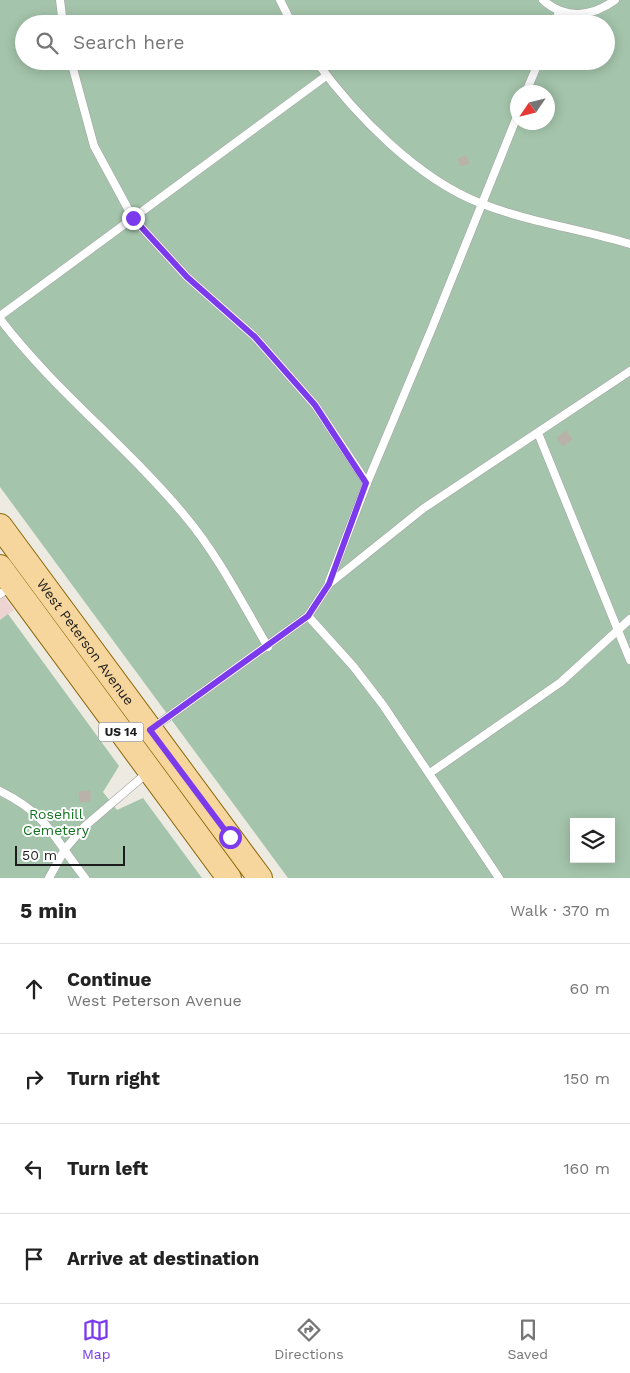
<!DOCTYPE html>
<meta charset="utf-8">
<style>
body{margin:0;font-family:"Work Sans",sans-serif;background:#f6f6f6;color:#222}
.controls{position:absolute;right:15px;bottom:15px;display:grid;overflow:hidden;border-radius:0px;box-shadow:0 2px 12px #0003}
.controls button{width:45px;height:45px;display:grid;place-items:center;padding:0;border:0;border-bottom:1px solid #e0e0e0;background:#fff;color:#222;font:25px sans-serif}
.compass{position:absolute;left:510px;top:85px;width:45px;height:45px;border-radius:50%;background:#fff;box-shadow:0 2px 12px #0003;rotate:235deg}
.scale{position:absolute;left:15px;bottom:12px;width:110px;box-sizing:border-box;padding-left:5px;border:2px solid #1c1c1c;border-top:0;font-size:14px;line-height:18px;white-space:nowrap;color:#1c1c1c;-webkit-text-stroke:4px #fff;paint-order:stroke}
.stop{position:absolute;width:15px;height:15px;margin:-11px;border:4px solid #7c3aed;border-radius:50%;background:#fff}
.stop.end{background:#7c3aed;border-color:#fff;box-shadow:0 1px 5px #0008}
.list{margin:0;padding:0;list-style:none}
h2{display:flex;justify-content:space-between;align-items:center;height:65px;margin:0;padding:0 20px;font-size:21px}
h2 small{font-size:16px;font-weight:400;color:#767676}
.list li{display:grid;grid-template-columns:32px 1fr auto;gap:15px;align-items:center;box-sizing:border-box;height:90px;padding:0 20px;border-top:1px solid #e0e0e0}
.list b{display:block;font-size:19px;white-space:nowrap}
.list p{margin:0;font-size:16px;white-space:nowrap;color:#767676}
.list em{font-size:16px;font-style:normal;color:#767676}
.icon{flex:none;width:28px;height:28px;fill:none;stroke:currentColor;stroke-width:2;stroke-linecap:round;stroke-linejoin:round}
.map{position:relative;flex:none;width:630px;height:878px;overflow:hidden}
.search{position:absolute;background:#fff;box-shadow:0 2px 12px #0003;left:15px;right:15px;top:15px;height:55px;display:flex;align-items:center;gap:12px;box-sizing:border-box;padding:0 18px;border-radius:28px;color:#767676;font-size:19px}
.sheet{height:425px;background:#fff}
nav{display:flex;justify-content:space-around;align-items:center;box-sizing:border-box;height:70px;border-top:1px solid #e0e0e0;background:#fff;font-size:14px;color:#767676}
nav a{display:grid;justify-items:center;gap:2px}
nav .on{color:#7c3aed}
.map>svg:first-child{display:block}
</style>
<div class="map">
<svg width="630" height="878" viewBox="0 0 630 878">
<rect width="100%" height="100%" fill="#edeae2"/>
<polygon fill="#edd4d1" points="0,590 14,610 0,620"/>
<g fill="#a4c4ab" fill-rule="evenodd">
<path d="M0,0H630V878H288L0,487ZM24,24H606V61H24ZM518,92H548V122H518ZM574,822H611V859H574Z"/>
<polygon points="8,614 119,766 103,792 117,810 143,798 202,878 0,878 0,620"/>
</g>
<g fill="#b9b2ab" stroke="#bdb1a5">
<polygon points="466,156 469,163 461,166 458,159"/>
<polygon points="566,431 572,439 563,446 557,438"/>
<polygon points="90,791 90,801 80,802 79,792"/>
</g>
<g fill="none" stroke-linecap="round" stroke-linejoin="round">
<defs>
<g id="lane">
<polyline points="60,0 63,24"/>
<polyline points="280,0 292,24"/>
<path d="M543,0C565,20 592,17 615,0"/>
<polyline points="554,24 559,12"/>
<polyline points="71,61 94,146 133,218 187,277 255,337 315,405 367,483"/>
<path d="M316,61C355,115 418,179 480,203C528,222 581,229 630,244"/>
<polyline points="526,92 539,61"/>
<polyline points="0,316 326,76"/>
<path d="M0,319C55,391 127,446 185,516C218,555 242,603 268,647"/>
<polyline points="538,433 630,660"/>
<polyline points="329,582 367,483 432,328 518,114"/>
<polyline points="0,594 11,586"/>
<polyline points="308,616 353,666 383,705 499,878"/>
<polyline points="132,743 308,616 329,584 424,508 630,371"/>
<polyline points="430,773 561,682 630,619"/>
<path d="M0,791C49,815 54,839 85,878"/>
<polyline points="49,878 65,849 84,827 147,773"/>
</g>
<g id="primary">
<path id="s1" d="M0,526L260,878"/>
<polyline points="0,567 229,878"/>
</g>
</defs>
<use href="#lane" stroke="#a3a3a3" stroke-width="9"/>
<use href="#primary" stroke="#8b6808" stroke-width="26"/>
<use href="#lane" stroke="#fff" stroke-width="8"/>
<use href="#primary" stroke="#f6d69d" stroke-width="24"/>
</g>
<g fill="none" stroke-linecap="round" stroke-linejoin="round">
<polyline stroke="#7c3aed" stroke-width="6" points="133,218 187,277 255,337 315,405 366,483 329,584 308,616 150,730 230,837"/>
</g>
<g text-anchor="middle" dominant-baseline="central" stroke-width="4" stroke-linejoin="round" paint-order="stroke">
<rect fill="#fff" stroke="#606060" stroke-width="1" x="98.5" y="722.5" width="45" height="19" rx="4"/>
<g font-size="12" font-weight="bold" fill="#1c1c1c">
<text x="121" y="732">US 14</text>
</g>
<g font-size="14" fill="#1c1c1c" stroke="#fff">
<text stroke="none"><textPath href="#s1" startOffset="144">West Peterson Avenue</textPath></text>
</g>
<g font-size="14" fill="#11721f" stroke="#fff">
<text x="56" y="814">Rosehill<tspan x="56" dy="16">Cemetery</tspan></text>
</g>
</g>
</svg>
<div class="controls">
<button><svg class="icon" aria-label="layers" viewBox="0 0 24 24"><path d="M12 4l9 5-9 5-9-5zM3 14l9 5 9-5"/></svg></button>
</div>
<svg class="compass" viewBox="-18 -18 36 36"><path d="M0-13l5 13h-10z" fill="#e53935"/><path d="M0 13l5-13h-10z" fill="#767676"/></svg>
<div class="scale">50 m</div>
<div class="stop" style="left:230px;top:837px"></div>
<div class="stop end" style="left:133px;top:218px"></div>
<div class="search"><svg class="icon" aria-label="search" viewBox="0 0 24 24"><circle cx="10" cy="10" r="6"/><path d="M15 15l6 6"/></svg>Search here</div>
</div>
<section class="sheet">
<h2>5 min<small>Walk · 370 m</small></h2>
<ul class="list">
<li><svg class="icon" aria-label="ahead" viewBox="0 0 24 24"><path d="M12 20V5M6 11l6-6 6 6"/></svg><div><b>Continue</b><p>West Peterson Avenue</p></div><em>60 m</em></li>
<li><svg class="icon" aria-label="right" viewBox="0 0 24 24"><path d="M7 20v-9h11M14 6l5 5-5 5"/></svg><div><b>Turn right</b></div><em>150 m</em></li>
<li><svg class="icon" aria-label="left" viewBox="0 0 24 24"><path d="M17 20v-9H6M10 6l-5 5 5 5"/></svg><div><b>Turn left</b></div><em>160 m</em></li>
<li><svg class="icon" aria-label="arrive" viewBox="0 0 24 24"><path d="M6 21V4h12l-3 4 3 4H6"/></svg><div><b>Arrive at destination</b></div></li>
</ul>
</section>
<nav>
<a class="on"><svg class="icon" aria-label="map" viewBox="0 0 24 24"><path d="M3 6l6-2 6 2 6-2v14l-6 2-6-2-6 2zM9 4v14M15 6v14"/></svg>Map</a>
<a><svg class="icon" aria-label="directions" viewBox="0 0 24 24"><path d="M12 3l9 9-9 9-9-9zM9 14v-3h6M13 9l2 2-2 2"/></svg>Directions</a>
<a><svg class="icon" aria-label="saved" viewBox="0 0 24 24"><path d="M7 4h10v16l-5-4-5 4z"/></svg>Saved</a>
</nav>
